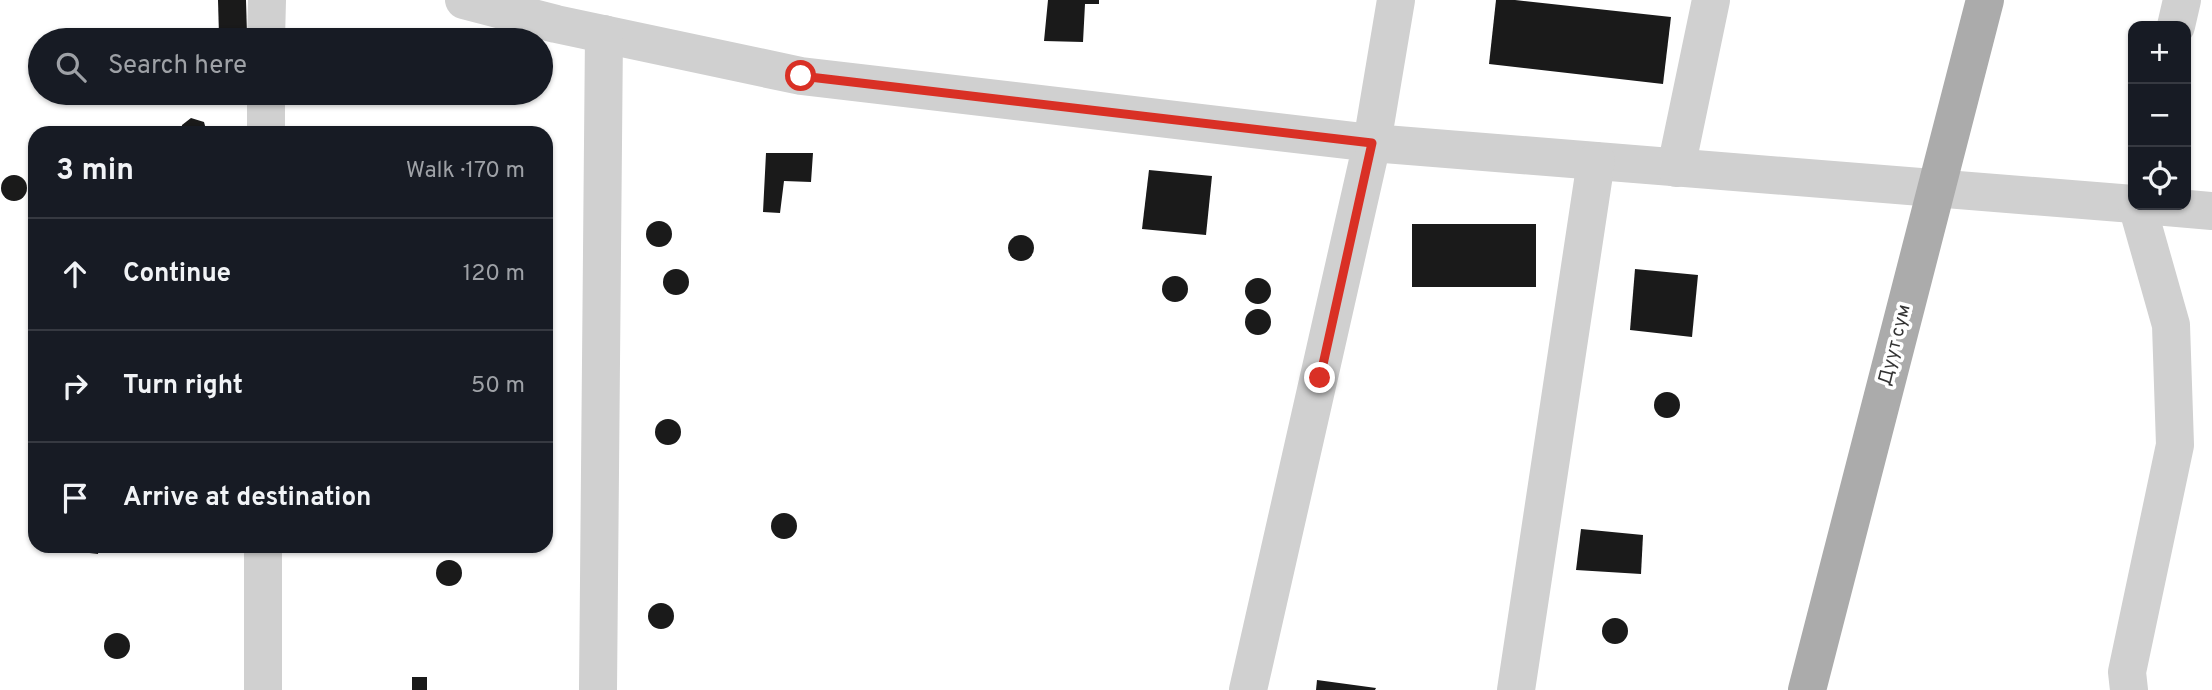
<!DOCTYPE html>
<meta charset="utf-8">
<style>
body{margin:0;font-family:Overpass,sans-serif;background:#242831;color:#f1f3f6}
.controls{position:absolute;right:21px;top:21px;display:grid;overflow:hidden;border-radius:14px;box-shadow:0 2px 5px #0004}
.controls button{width:63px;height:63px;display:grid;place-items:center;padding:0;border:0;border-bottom:2px solid #363941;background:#171b24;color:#f1f3f6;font:35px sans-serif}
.stop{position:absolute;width:21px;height:21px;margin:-16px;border:5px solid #d93025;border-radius:50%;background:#fff}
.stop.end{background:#d93025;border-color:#fff;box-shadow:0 2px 7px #0008}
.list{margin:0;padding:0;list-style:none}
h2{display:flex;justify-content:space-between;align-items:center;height:91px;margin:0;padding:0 28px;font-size:30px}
h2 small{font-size:23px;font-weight:400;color:#9ea1a6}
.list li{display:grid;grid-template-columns:46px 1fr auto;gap:21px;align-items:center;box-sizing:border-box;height:112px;padding:0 28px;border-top:2px solid #363941}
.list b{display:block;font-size:26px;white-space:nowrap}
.list em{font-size:23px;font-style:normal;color:#9ea1a6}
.icon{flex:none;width:38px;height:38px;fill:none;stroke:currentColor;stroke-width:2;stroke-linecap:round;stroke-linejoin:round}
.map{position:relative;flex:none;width:2212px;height:690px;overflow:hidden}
.search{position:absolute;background:#171b24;box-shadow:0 2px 5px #0004;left:28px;top:28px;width:525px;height:77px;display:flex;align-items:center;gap:18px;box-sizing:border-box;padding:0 24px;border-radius:38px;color:#9ea1a6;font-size:26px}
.panel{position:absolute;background:#171b24;box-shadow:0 2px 5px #0004;left:28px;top:126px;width:525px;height:427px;border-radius:21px}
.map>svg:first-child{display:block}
</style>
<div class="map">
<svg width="2212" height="690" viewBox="0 0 2212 690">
<rect width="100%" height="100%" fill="#fff"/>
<g fill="#1a1a1a">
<polygon points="218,0 246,0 247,34 219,36"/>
<polygon points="1048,0 1099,0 1099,4 1085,4 1083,42 1044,41"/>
<polygon points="1496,0 1515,0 1671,17 1663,84 1489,64"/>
<polygon points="177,32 189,40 164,40 169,34"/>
<polygon points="191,118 204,122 207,133 181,133 182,125"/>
<polygon points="766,153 813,153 811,182 784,181 780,213 763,212"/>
<polygon points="1149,170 1212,176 1206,235 1142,229"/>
<circle cx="14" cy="188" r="13"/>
<circle cx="659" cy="234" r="13"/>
<rect x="1412" y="224" width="124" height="63"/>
<circle cx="1021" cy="248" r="13"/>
<circle cx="676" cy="282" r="13"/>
<polygon points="1635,269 1698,275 1692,337 1630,330"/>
<circle cx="1175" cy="289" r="13"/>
<circle cx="1258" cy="291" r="13"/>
<circle cx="1258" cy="322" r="13"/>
<circle cx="1667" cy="405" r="13"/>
<circle cx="668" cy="432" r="13"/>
<circle cx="784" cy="526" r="13"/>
<polygon points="1581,529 1643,535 1641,574 1576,570"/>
<polygon points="64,546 99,546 98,554 64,550"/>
<circle cx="449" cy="573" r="13"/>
<circle cx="661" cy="616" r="13"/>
<circle cx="1615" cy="631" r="13"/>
<circle cx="117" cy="646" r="13"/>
<rect x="412" y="677" width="15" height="13"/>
<polygon points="1317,680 1376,688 1375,690 1316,690"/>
</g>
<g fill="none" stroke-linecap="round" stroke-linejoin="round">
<g stroke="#d0d0d0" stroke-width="38">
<polyline points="464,0 556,24 801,76 1372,143 1248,690"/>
<polyline points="1396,0 1372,143 2133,204"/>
<polyline points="2176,26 2182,0"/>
<polyline points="266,40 267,0"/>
<polyline points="266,133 266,93"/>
<polyline points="1676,168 1711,0"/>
<polyline points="2143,205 2212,211"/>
<polyline points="263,690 263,546"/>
<polyline points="598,690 604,34"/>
<polyline points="1516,690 1596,161"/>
<polyline points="2129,690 2127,672 2175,445 2171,325 2137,205"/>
</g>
<polyline stroke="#ababab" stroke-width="38" points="1807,690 1985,0"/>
</g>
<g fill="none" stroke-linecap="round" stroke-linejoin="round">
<polyline stroke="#d93025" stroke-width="9" points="801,76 1372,143 1320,378"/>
</g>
<g text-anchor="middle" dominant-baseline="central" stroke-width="7" stroke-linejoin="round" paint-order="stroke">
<g font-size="19" fill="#333" stroke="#fff">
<text transform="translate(1895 345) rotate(-76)">Дуут сум</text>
</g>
</g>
</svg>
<div class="controls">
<button>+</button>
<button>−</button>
<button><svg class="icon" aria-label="locate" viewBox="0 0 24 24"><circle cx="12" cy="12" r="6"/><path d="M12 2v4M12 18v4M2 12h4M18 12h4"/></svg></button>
</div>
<div class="stop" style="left:801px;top:76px"></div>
<div class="stop end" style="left:1320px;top:378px"></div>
<div class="search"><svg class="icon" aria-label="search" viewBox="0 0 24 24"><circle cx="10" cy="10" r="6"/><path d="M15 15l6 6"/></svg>Search here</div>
<section class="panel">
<h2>3 min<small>Walk · 170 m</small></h2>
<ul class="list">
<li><svg class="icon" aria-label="ahead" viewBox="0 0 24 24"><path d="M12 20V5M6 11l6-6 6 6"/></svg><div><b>Continue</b></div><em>120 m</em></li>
<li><svg class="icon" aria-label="right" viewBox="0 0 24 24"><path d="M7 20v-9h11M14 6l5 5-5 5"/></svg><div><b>Turn right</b></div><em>50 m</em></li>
<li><svg class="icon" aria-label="arrive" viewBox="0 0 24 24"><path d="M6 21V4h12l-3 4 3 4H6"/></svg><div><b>Arrive at destination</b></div></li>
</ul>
</section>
</div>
